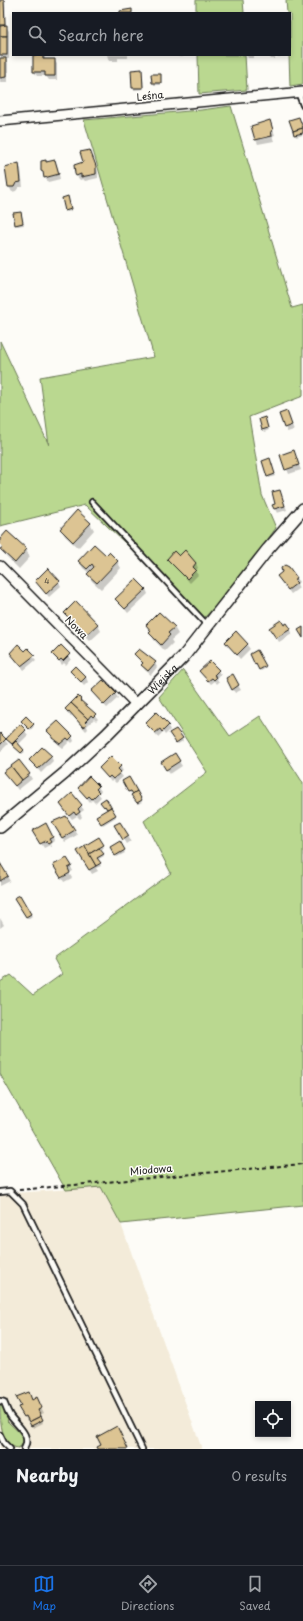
<!DOCTYPE html>
<meta charset="utf-8">
<style>
body{margin:0;font-family:"Playpen Sans",sans-serif;background:#242831;color:#f1f3f6}
.controls{position:absolute;right:12px;bottom:12px;display:grid;overflow:hidden;border-radius:0px;box-shadow:0 2px 6px #0003}
.controls button{width:36px;height:36px;display:grid;place-items:center;padding:0;border:0;border-bottom:1px solid #363941;background:#171b24;color:#f1f3f6;font:20px sans-serif}
.list{margin:0;padding:0;list-style:none}
h2{display:flex;justify-content:space-between;align-items:center;height:52px;margin:0;padding:0 16px;font-size:17px}
h2 small{font-size:13px;font-weight:400;color:#9ea1a6}
.icon{flex:none;width:22px;height:22px;fill:none;stroke:currentColor;stroke-width:2;stroke-linecap:round;stroke-linejoin:round}
.map{position:relative;flex:none;width:303px;height:1449px;overflow:hidden}
.search{position:absolute;background:#171b24;box-shadow:0 2px 6px #0003;left:12px;right:12px;top:12px;height:44px;display:flex;align-items:center;gap:10px;box-sizing:border-box;padding:0 14px;border-radius:0px;color:#9ea1a6;font-size:15px}
.sheet{height:116px;background:#171b24}
nav{display:flex;justify-content:space-around;align-items:center;box-sizing:border-box;height:56px;border-top:1px solid #363941;background:#171b24;font-size:11px;color:#9ea1a6}
nav a{display:grid;justify-items:center;gap:2px}
nav .on{color:#1a73e8}
.map>svg:first-child{display:block}
</style>
<div class="map">
<svg width="303" height="1449" viewBox="0 0 303 1449">
<rect width="100%" height="100%" fill="#fdfcf7"/>
<filter id="ink" filterUnits="userSpaceOnUse"><feTurbulence type="fractalNoise" baseFrequency=".025" numOctaves="2"/><feDisplacementMap in="SourceGraphic" scale="8" xChannelSelector="R" yChannelSelector="G"/><feConvolveMatrix kernelMatrix="1 2 1 2 8 2 1 2 1" color-interpolation-filters="sRGB"/></filter>
<g filter="url(#ink)">
<polygon fill="#f3ebd9" points="101,1187 121,1224 202,1449 0,1449 0,1194"/>
<g fill="#bad890" stroke="#6b7a56">
<polygon points="196,0 243,0 244,13 196,13"/>
<polygon points="286,0 303,0 303,84 290,86 289,55 290,55 290,13 287,13"/>
<polygon points="198,55 245,55 247,90 199,94"/>
<polygon points="231,106 292,308 303,305 303,396 249,417 262,495 276,528 230,591 204,618 85,505 0,526 0,341 49,445 40,377 154,357 84,120 201,110"/>
<polygon points="183,670 230,736 260,716 303,783 303,1205 121,1224 101,1187 66,1190 0,1074 0,982 11,975 33,995 62,974 54,959 171,873 144,821 207,772 159,697"/>
<path d="M0,1404L5,1410L4,1413L9,1418L7,1421L21,1434L24,1441L21,1446L18,1448C0,1446 0,1417 0,1404Z"/>
</g>
<g fill="#0003">
<polygon points="0,0 5,0 6,26 9,31 9,59 6,59 8,63 8,82 0,82 0,59 2,59 0,55"/>
<polygon points="34,55 45,55 45,60 54,60 57,64 57,80 49,80 46,76 37,76 34,72"/>
<polygon points="107,55 128,55 128,58 118,58 118,61 109,61"/>
<polygon points="178,55 183,55 183,57 179,57"/>
<polygon points="246,55 254,55 254,58 248,58"/>
<polygon points="268,55 280,55 280,57 275,57 275,59 271,59"/>
<polygon points="142,70 144,89 134,90 133,88"/>
<polygon points="152,75 160,75 161,85 154,85"/>
<polygon points="291,120 303,130 303,135 296,137"/>
<polygon points="270,121 275,135 272,136 274,141 258,144 256,140"/>
<polygon points="92,155 98,172 98,178 85,181 83,179 80,180 75,174"/>
<polygon points="55,161 57,165 60,179 48,182 45,177"/>
<polygon points="18,164 21,169 23,187 19,187 16,191 12,192 9,187 6,168"/>
<polygon points="68,199 71,211 67,212 66,210"/>
<polygon points="21,213 24,225 17,226 16,224"/>
<polygon points="287,412 294,430 287,432 280,414"/>
<polygon points="260,419 266,420 269,430 264,432"/>
<polygon points="293,451 301,470 289,474 281,455"/>
<polygon points="271,462 275,476 269,478 268,476"/>
<polygon points="280,491 287,510 277,513 275,509"/>
<polygon points="90,523 94,530 78,548 65,536 61,529"/>
<polygon points="8,532 26,550 30,557 19,569 6,556 0,544 0,540"/>
<polygon points="106,556 117,561 121,568 101,589 92,581 88,574 89,573 83,568 79,561"/>
<polygon points="179,558 196,563 198,568 195,571 198,575 190,583 168,559"/>
<polygon points="278,577 296,578 299,582 297,584 299,588 291,594"/>
<polygon points="36,581 59,582 61,586 49,597"/>
<polygon points="146,589 148,594 128,613 116,599"/>
<polygon points="65,613 97,624 101,631 90,641 69,620"/>
<polygon points="147,625 174,627 178,634 171,640 173,643 165,651 154,640"/>
<polygon points="287,625 292,634 279,642 271,628"/>
<polygon points="226,642 247,645 250,649 240,659"/>
<polygon points="28,650 36,660 24,670 11,653 25,652"/>
<polygon points="256,651 266,668 261,671 258,665 256,666 251,655"/>
<polygon points="54,654 69,655 71,659 66,665 64,663 62,665"/>
<polygon points="135,654 155,663 157,667 151,675 145,670 142,665 143,664"/>
<polygon points="71,671 86,677 88,682 84,686"/>
<polygon points="200,671 218,671 221,675 217,679 219,682 217,684 215,681 211,684"/>
<polygon points="232,676 241,690 235,693 227,679"/>
<polygon points="92,692 115,693 118,698 107,708"/>
<polygon points="80,699 98,719 96,721 94,719 87,726 88,729 86,731 72,715 71,716 68,714 66,710"/>
<polygon points="23,723 33,725 34,726 31,730"/>
<polygon points="147,723 168,726 170,730 165,735 163,732 158,737"/>
<polygon points="20,725 28,735 18,745 25,752 22,754 10,743 7,739"/>
<polygon points="176,730 183,741 178,744 171,734"/>
<polygon points="48,731 72,736 74,741 72,743 70,741 63,748 58,744"/>
<polygon points="0,735 8,744 0,752"/>
<polygon points="175,755 182,766 170,774 165,767"/>
<polygon points="51,756 53,761 41,773 30,760"/>
<polygon points="120,766 123,771 120,773 123,777 116,783 113,780 111,782 100,768"/>
<polygon points="5,772 29,774 32,779 18,790"/>
<polygon points="128,779 142,802 138,804 133,795 133,792 130,793 123,782"/>
<polygon points="98,787 101,791 98,793 101,797 95,803 92,800 90,802 79,788"/>
<polygon points="106,800 116,817 103,825 98,816 107,811 102,802"/>
<polygon points="81,806 84,810 80,813 82,817 80,819 77,816 72,819 64,809"/>
<polygon points="66,817 77,835 65,842 54,823"/>
<polygon points="120,823 131,841 127,844 116,826"/>
<polygon points="45,825 55,841 51,844 52,847 51,847 50,845 44,848 34,832"/>
<polygon points="98,839 104,848 100,850 104,856 97,860 101,866 96,868 98,871 92,874 78,851"/>
<polygon points="119,843 125,853 117,857 111,847"/>
<polygon points="67,859 73,871 69,873 72,878 64,882 55,866"/>
<polygon points="0,865 10,881 0,886"/>
<polygon points="19,896 32,916 28,919 15,898"/>
<polygon points="0,918 4,925 0,928"/>
<polygon points="32,1401 39,1403 44,1413 40,1415 43,1423 33,1428 29,1420 27,1421 20,1407"/>
</g>
<g fill="#dcc493" stroke="#1c1c1c">
<polygon points="0,0 4,0 5,25 0,25"/>
<polygon points="132,9 132,13 120,13 120,11"/>
<polygon points="7,25 7,36 0,36 0,26"/>
<rect x="0" y="36" width="7" height="19"/>
<polygon points="33,55 43,55 43,59 55,59 55,76 45,76 45,72 33,72"/>
<polygon points="0,58 6,58 6,77 0,78"/>
<polygon points="142,69 143,88 132,88 131,70"/>
<polygon points="151,74 161,74 161,83 152,83"/>
<polygon points="299,117 303,128 293,131 289,120"/>
<polygon points="270,120 273,130 271,131 272,136 255,140 251,126"/>
<polygon points="303,128 303,133 294,135 293,131"/>
<polygon points="90,150 96,166 96,174 81,177 81,174 76,176 75,174 74,165 83,162 80,152"/>
<polygon points="46,160 46,162 55,160 59,174 44,178 43,172 41,171 41,161"/>
<polygon points="19,163 21,182 16,183 14,187 8,187 5,167"/>
<polygon points="68,196 71,209 65,211 62,198"/>
<polygon points="21,212 23,223 15,225 13,213"/>
<polygon points="287,411 292,425 284,428 279,414"/>
<polygon points="265,417 268,428 262,430 259,419"/>
<polygon points="294,450 299,465 285,470 280,455"/>
<polygon points="270,458 275,474 267,477 262,461"/>
<polygon points="280,490 285,506 274,509 272,505 275,504 272,492"/>
<polygon points="77,510 91,523 73,542 60,529"/>
<polygon points="7,531 27,549 15,563 0,549 3,547 0,544 0,539"/>
<polygon points="94,544 106,555 109,552 118,561 97,583 87,574 94,567 92,564 87,569 78,561"/>
<polygon points="185,550 196,563 193,567 196,570 187,579 167,559 174,551 179,556"/>
<polygon points="285,565 289,567 297,578 294,580 297,583 288,590 277,576 282,572 281,568"/>
<polygon points="48,568 60,581 46,594 35,581"/>
<polygon points="136,579 146,589 125,609 115,599"/>
<polygon points="76,601 98,624 86,635 64,613"/>
<polygon points="159,612 175,627 168,633 170,635 161,645 149,633 151,631 146,625"/>
<polygon points="281,620 284,625 287,623 291,629 276,638 269,628"/>
<polygon points="303,627 303,638 298,630"/>
<polygon points="236,631 248,644 237,655 225,642"/>
<polygon points="18,644 25,651 28,648 35,655 21,666 10,653"/>
<polygon points="61,645 70,654 63,661 61,659 59,661 52,654"/>
<polygon points="139,649 156,662 148,671 141,665 143,663 134,654"/>
<polygon points="257,650 266,666 259,670 256,664 255,665 250,654"/>
<polygon points="210,661 219,670 214,675 217,677 214,680 212,678 208,681 199,671"/>
<polygon points="75,666 86,677 81,682 70,671"/>
<polygon points="233,674 239,685 232,690 226,678"/>
<polygon points="103,680 116,693 104,705 91,691"/>
<polygon points="78,696 81,699 80,700 96,714 93,717 91,715 88,719 71,703"/>
<polygon points="71,703 88,719 85,722 87,724 83,727 69,711 68,712 65,709"/>
<polygon points="156,712 169,725 162,732 160,729 155,733 145,723"/>
<polygon points="26,716 34,724 29,729 21,721"/>
<polygon points="58,721 73,736 69,740 67,738 60,744 52,738 52,736 47,731"/>
<polygon points="20,724 26,730 12,744 6,739"/>
<polygon points="176,729 183,738 176,743 169,733"/>
<polygon points="0,733 6,739 0,745"/>
<polygon points="16,741 24,750 21,753 12,745"/>
<polygon points="42,747 52,756 38,769 29,760"/>
<polygon points="175,753 180,761 166,770 161,762"/>
<polygon points="111,756 121,766 118,769 121,772 113,779 110,776 108,778 99,768"/>
<polygon points="19,760 30,774 22,780 11,766"/>
<polygon points="11,766 22,780 15,786 3,772"/>
<polygon points="89,776 99,786 96,789 99,792 92,799 89,796 87,798 78,788"/>
<polygon points="129,777 137,791 133,794 131,791 128,792 122,781"/>
<polygon points="137,791 142,800 137,803 131,795"/>
<polygon points="72,793 82,805 78,809 80,812 76,815 74,812 69,816 60,804"/>
<polygon points="106,798 111,807 107,809 105,806 104,807 100,802"/>
<polygon points="111,807 116,815 101,824 96,816"/>
<polygon points="66,816 75,830 62,838 52,822"/>
<polygon points="120,822 129,836 123,840 114,825"/>
<polygon points="46,823 53,837 49,839 51,842 48,844 46,841 40,844 32,831"/>
<polygon points="99,837 104,845 89,854 84,846"/>
<polygon points="120,841 125,850 115,856 110,847"/>
<polygon points="85,846 96,866 89,870 77,851"/>
<polygon points="99,848 104,854 97,858 101,863 96,866 89,854"/>
<polygon points="67,858 72,866 68,868 70,873 61,878 53,865"/>
<polygon points="0,863 8,876 0,881"/>
<polygon points="20,895 31,914 26,917 14,898"/>
<polygon points="29,1392 32,1400 37,1397 42,1408 38,1410 41,1416 29,1422 26,1416 24,1417 18,1407 21,1406 16,1397"/>
<polygon points="41,1416 43,1420 31,1426 29,1422"/>
<polygon points="117,1426 128,1449 98,1449 97,1447 101,1445 97,1437"/>
</g>
<g fill="none" stroke-linecap="round" stroke-linejoin="round">
<defs>
<g id="service">
<polyline points="298,92 303,105"/>
<polyline points="92,502 207,625"/>
<polyline points="0,1192 10,1191 23,1204 142,1449"/>
<path d="M0,1401L4,1402C6,1407 8,1413 11,1417C18,1426 32,1436 24,1449"/>
<polyline points="0,1435 4,1443 10,1449"/>
</g>
<g id="minor">
<polyline points="0,121 303,92"/>
<polyline points="0,566 137,705"/>
</g>
<g id="tertiary">
<path id="s1" d="M0,827L65,773L106,735L184,656L268,549L303,509"/>
</g>
</defs>
<use href="#service" stroke="#1c1c1c" stroke-width="8"/>
<use href="#minor" stroke="#1c1c1c" stroke-width="12"/>
<use href="#tertiary" stroke="#1c1c1c" stroke-width="14"/>
<polyline stroke="#1c1c1c" stroke-width="2" stroke-dasharray="4 3" stroke-linecap="butt" points="19,1190 303,1164"/>
<use href="#service" stroke="#fdfcf7" stroke-width="4.5"/>
<use href="#minor" stroke="#fdfcf7" stroke-width="9"/>
<use href="#tertiary" stroke="#fdfcf7" stroke-width="11"/>
</g>
</g>
<g text-anchor="middle" dominant-baseline="central" stroke-width="3" stroke-linejoin="round" paint-order="stroke">
<g font-size="8" fill="#4c463a">
<text x="47" y="581">4</text>
</g>
<g font-size="10" fill="#1c1c1c" stroke="#fdfcf7">
<text transform="translate(150 95) rotate(-6)">Leśna</text>
<text transform="translate(77 627) rotate(45)">Nowa</text>
<text stroke="none"><textPath href="#s1" startOffset="220">Wiejska</textPath></text>
<text transform="translate(151 1169) rotate(-5)">Miodowa</text>
</g>
</g>
</svg>
<div class="controls">
<button><svg class="icon" aria-label="locate" viewBox="0 0 24 24"><circle cx="12" cy="12" r="6"/><path d="M12 2v4M12 18v4M2 12h4M18 12h4"/></svg></button>
</div>
<div class="search"><svg class="icon" aria-label="search" viewBox="0 0 24 24"><circle cx="10" cy="10" r="6"/><path d="M15 15l6 6"/></svg>Search here</div>
</div>
<section class="sheet">
<h2>Nearby<small>0 results</small></h2>
<ul class="list">
</ul>
</section>
<nav>
<a class="on"><svg class="icon" aria-label="map" viewBox="0 0 24 24"><path d="M3 6l6-2 6 2 6-2v14l-6 2-6-2-6 2zM9 4v14M15 6v14"/></svg>Map</a>
<a><svg class="icon" aria-label="directions" viewBox="0 0 24 24"><path d="M12 3l9 9-9 9-9-9zM9 14v-3h6M13 9l2 2-2 2"/></svg>Directions</a>
<a><svg class="icon" aria-label="saved" viewBox="0 0 24 24"><path d="M7 4h10v16l-5-4-5 4z"/></svg>Saved</a>
</nav>
